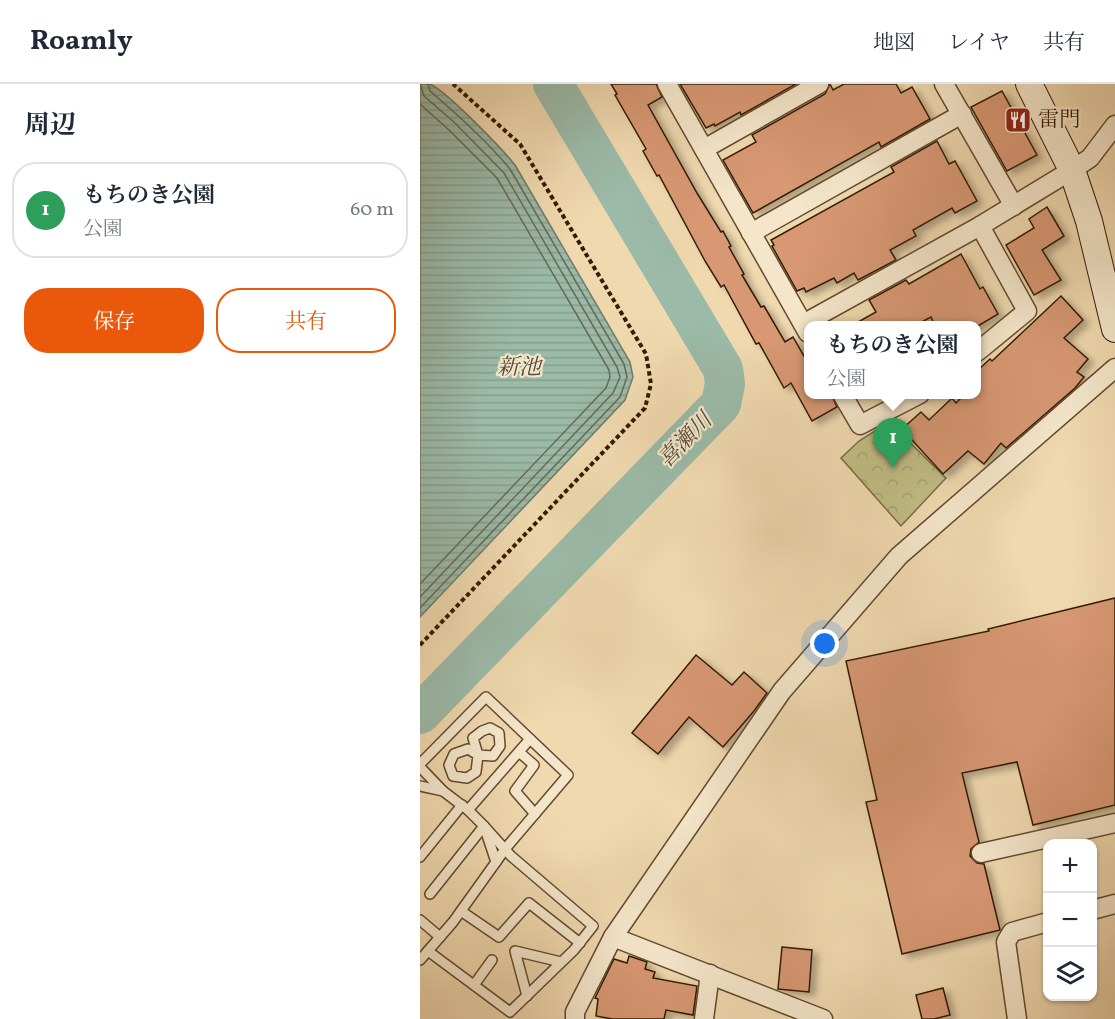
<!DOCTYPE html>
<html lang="ja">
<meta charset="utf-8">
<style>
body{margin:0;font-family:Vollkorn,"Noto Serif JP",serif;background:#f2f2f3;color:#1f2937}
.controls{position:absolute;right:18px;bottom:18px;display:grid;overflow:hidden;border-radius:12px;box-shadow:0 2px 4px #0004}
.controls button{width:54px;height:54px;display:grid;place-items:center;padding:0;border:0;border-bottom:2px solid #e0e1e3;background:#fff;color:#1f2937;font:30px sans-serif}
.you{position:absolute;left:405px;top:560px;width:21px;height:21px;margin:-15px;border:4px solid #fff;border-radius:50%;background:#1a73e8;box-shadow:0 0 0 9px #1a73e833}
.badge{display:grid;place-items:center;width:39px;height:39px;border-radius:50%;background:#ea580c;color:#fff;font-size:20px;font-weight:700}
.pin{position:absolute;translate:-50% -50px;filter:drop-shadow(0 2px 3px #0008)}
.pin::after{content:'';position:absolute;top:32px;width:21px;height:18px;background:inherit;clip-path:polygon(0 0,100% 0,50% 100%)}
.popup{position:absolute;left:384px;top:237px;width:177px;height:78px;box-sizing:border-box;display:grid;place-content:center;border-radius:12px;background:#fff;filter:drop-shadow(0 2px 4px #0005);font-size:20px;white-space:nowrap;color:#747a83}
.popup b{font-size:22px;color:#1f2937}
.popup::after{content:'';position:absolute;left:50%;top:100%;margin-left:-12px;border:12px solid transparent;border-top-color:#fff}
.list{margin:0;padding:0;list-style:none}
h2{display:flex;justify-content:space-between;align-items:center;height:78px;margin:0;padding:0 24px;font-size:26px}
h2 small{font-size:20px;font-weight:400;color:#747a83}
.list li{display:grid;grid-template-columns:39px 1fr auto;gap:18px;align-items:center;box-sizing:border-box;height:96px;margin:0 12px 12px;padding:0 12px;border:2px solid #e0e1e3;border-radius:24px}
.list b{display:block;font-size:22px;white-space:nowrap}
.list p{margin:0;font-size:20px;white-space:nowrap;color:#747a83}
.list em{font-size:20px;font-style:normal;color:#747a83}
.actions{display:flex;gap:12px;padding:18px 24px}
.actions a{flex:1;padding:14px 0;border:2px solid #ea580c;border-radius:24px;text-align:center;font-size:21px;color:#ea580c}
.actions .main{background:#ea580c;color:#fff}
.icon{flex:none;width:33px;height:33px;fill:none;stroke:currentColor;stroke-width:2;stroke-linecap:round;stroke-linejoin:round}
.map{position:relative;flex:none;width:695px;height:935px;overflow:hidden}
header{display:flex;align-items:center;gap:36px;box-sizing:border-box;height:84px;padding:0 30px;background:#fff;border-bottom:2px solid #e0e1e3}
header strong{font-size:28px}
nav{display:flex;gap:33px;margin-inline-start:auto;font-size:21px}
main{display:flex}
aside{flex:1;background:#fff}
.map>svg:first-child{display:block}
</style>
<header>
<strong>Roamly</strong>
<nav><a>地図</a><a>レイヤ</a><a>共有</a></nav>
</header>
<main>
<aside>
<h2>周辺<small></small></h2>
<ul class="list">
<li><span class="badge" style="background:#2e9e5b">1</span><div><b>もちのき公園</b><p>公園</p></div><em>60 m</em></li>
</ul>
<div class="actions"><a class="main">保存</a><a>共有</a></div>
</aside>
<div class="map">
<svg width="695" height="935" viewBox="0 0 695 935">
<defs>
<pattern id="park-crowns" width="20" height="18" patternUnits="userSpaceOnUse" patternTransform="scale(1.5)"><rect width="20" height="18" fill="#c1bd85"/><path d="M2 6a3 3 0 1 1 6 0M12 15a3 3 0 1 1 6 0" fill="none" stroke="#a6a271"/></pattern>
<pattern id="water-rules" width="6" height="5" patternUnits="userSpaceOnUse" patternTransform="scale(1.5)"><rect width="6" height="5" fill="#9bbaa8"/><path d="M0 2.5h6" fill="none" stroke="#869f8f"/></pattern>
<filter id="shadow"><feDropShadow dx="6" dy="4" stdDeviation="3" flood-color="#0004"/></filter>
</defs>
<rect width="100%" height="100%" fill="#f0d9af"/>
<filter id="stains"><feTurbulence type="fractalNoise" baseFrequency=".00333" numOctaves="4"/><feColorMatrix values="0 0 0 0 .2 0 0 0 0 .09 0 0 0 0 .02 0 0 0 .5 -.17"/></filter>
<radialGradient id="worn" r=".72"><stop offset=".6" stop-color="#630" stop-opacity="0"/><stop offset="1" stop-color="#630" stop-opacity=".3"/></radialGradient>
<polygon fill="url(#park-crowns)" stroke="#7a6c44" stroke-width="1.5" points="469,338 526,394 481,442 421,374 439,357"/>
<path fill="url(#water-rules)" stroke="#717a66" stroke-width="1.5" d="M0,0C3,0 6,0 9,0C23,3 84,67 95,81L210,278L213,293L205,316L0,533Z"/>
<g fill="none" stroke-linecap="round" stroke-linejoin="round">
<g stroke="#676a56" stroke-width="1.5">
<polyline points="0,20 29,46 77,94 189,286 190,293 186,304 0,500"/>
<polyline points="0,513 193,309 200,293 197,283 84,89 35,39 4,12 0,0"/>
<path d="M0,524L200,313L207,293L204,280L90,85C66,56 38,31 10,7L8,0"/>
</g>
<polyline stroke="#9bbaa8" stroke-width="40" points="0,630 301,320 305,300 303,285 133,0"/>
</g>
<g fill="#d79873" stroke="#331b03" stroke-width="1.5" filter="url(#shadow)">
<polygon points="191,0 236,0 242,13 228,21 277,109 301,148 303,147 311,162 309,163 324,190 322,191 341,223 344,222 365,258 373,253 389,281 389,310 411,310 417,323 392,337 371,299 364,304 339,259 336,260 304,201 301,203 285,177 239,91 237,92 223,67 226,65 195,11 197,10"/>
<polygon points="260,0 376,0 321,31 320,28 295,42 294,40 286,44"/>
<polygon points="410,0 413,6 424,0 476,0 481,9 492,3 510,35 461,63 459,58 333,129 303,76 336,58 332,51 405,10"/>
<polygon points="582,7 617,71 587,87 551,23"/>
<polygon points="517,57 529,80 535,77 557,117 535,129 532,124 493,146 496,152 470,166 476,176 438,196 434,189 417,199 414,194 386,208 384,204 377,207 352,162 354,161 351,156 474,88 471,83"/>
<polygon points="627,123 644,152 622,166 641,196 614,211 586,161 614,144 609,135"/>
<polygon points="541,170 560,205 563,203 578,230 558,242 515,242 511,233 494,242 431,242 456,228 449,216 486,196 489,200"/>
<polygon points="641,212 663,236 644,254 668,275 657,288 664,293 655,304 586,364 581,359 564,380 548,367 523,390 482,345 501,328 509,336 532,314 536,319 545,310 557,310 557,287 570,275 572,277"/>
<polygon points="695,514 695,721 613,741 597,678 542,689 559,758 551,765 550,772 557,779 564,780 580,846 482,870 446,718 457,716 426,577 569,547 568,545"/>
<polygon points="276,571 312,601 324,588 347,609 334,627 303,663 269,633 238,670 212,649"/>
<polygon points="362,863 392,866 389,908 358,905"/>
<polygon points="209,872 227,878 225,885 235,888 233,894 277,902 273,931 246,926 244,935 192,935 176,932 178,915 175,914 194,875 207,879"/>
<polygon points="523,904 530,931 514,935 502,935 496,911"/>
</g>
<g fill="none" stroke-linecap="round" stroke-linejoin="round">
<defs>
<g id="service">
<polyline points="99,668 114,681 95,707 115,730"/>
<polyline points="58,671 53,654 62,647 70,644 79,649 80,662 73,672 58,671 48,665 34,670 29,681 33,692 47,694 56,688 58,671"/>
<polyline points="0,680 66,613 148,691 85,765 76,778"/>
<polyline points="0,683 23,707"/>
<polyline points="0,702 23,707 48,726 64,742 76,778 33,838 0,876"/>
<polyline points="48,726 110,655"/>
<polyline points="0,773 42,721"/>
<polyline points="41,827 79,853 109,819 160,859"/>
<polyline points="0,836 20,853"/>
<polyline points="8,867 90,928 154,866 173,842 91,772 64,742 10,810"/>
<polyline points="54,901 72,876"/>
<polyline points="107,912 95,867 141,878"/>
</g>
<g id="minor">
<polyline points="247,0 388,249"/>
<polyline points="524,0 594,122"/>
<polyline points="284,65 399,0"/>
<polyline points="331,149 542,30"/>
<polyline points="383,240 560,142 652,86 670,74 695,41"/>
<polyline points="557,268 607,227 560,142"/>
<polyline points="422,310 440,341 500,310"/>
<polyline points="561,769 695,739"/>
<polyline points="672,826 695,820"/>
<polyline points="193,853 362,607 479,472 695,284"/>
<polyline points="155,935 155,928 193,853 403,935"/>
<polyline points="284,935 290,890"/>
<polyline points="597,935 586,858 592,848 628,838"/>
</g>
<polyline id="secondary" points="609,0 652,86 669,137 695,245"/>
</defs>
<use href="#service" stroke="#624a2e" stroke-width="12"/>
<use href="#minor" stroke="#624a2e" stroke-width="21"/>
<use href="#secondary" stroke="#331b03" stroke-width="28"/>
<polyline stroke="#331b03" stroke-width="4" stroke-dasharray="4.5 3" stroke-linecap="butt" points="0,561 225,324 231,300 226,270 100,60 33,0"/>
<use href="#service" stroke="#f5e6cb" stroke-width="9"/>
<use href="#minor" stroke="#f5e6cb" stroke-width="18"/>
<use href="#secondary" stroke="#f5e6cb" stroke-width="26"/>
</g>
<defs>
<symbol id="restaurant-square" viewBox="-11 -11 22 22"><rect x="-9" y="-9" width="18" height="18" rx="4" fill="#8f2418" stroke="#f5e6cb"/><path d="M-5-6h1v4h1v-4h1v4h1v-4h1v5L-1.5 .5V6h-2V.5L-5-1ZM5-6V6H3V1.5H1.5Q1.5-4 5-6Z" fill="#fff"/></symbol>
</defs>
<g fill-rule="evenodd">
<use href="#restaurant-square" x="583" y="21" width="30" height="30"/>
</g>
<g text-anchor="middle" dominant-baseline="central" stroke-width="4.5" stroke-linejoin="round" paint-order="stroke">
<g font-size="21" fill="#331b03" stroke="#f5e6cb" text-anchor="start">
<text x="618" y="36">雷門</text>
</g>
<g font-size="22" font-style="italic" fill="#524b35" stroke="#f5e6cb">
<text x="99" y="284">新池</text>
<text transform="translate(266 357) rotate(-46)">喜瀬川</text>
</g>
</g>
<rect width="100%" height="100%" filter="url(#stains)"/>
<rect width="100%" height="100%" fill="url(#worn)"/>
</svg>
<div class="controls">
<button>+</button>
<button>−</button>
<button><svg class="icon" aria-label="layers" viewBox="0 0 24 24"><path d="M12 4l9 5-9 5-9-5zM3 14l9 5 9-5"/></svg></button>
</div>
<div class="you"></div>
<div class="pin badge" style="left:473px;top:384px;background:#2e9e5b">1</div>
<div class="popup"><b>もちのき公園</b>公園</div>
</div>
</main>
